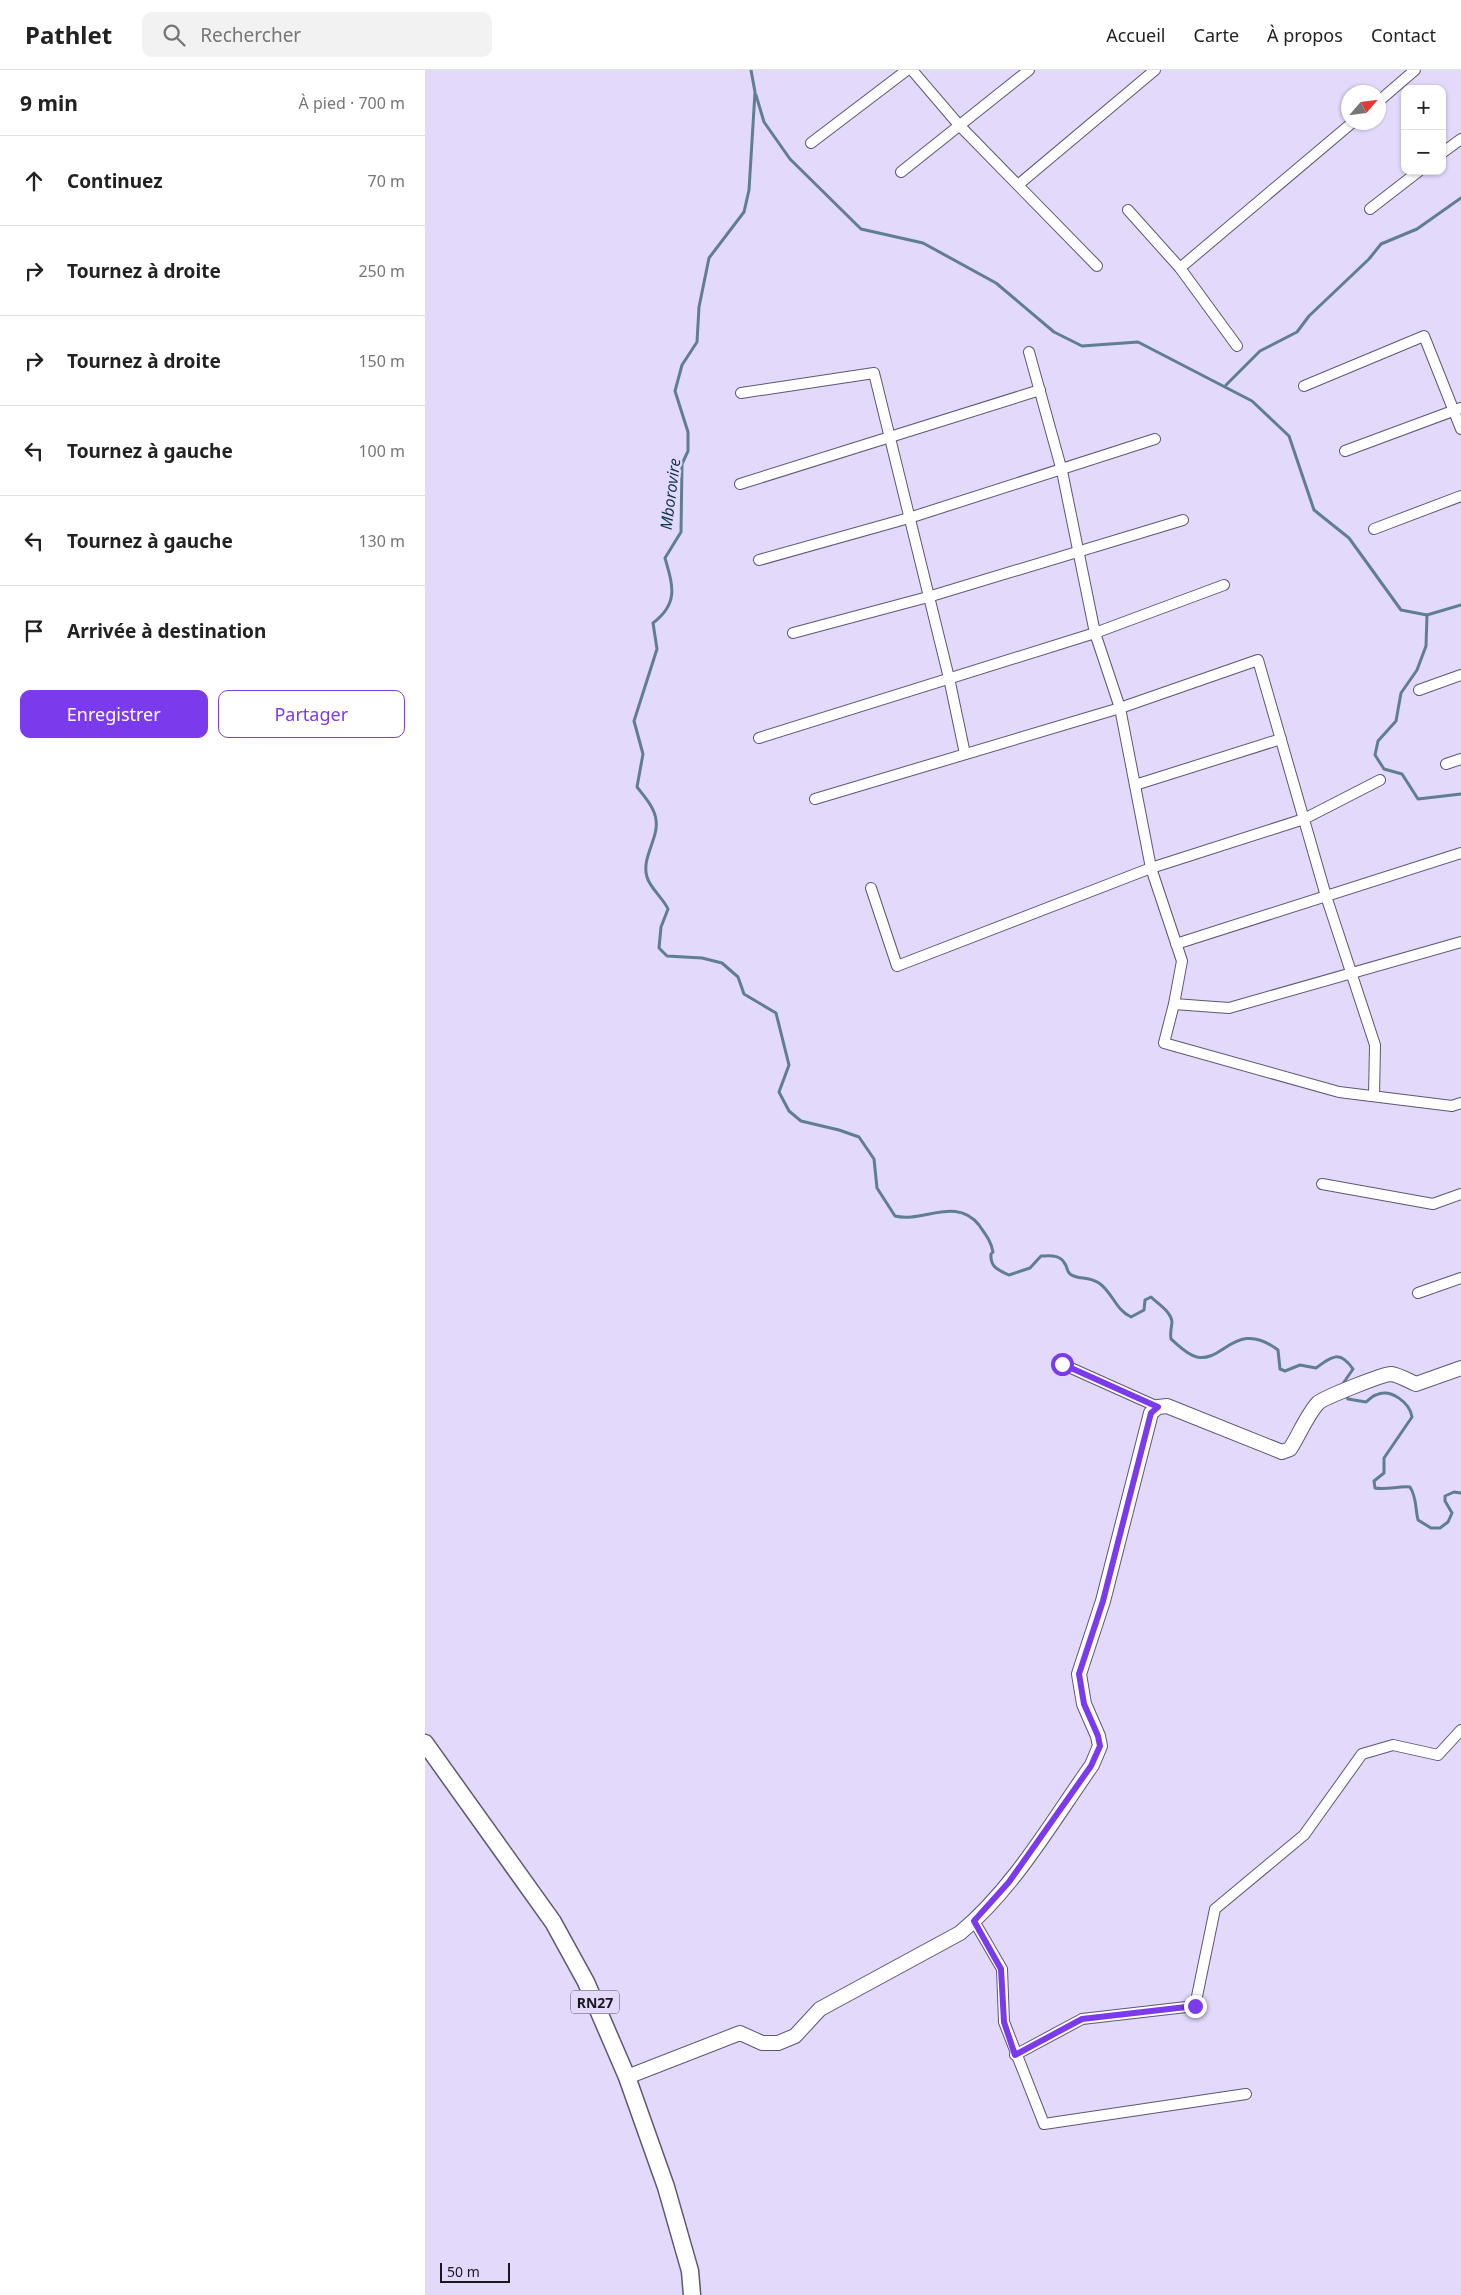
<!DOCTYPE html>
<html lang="fr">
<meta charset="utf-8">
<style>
body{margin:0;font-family:"Noto Sans",sans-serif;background:#f2f2f2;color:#222}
.controls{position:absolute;right:15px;top:15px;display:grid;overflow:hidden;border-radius:10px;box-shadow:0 1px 4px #0004}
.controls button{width:45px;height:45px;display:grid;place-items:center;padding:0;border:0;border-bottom:1px solid #e0e0e0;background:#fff;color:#222;font:25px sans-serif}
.compass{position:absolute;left:916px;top:15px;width:45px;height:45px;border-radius:50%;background:#fff;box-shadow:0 1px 4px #0004;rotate:62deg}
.scale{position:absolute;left:15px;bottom:12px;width:70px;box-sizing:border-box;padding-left:5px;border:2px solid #1a1622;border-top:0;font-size:14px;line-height:18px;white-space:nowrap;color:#1a1622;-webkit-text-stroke:4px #e2d9fb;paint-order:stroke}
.stop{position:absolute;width:15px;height:15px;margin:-11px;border:4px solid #7c3aed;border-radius:50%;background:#fff}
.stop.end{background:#7c3aed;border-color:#fff;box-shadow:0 1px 5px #0008}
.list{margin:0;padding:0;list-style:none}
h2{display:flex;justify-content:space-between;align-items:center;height:65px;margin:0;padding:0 20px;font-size:21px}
h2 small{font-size:16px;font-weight:400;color:#767676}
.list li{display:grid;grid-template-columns:32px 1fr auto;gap:15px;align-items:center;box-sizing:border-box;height:90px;padding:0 20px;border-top:1px solid #e0e0e0}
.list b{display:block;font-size:19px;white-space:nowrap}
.list em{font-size:16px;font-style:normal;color:#767676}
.actions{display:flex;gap:10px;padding:15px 20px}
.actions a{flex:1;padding:11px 0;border:1px solid #7c3aed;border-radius:10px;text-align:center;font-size:18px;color:#7c3aed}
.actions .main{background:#7c3aed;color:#fff}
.icon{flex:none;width:28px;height:28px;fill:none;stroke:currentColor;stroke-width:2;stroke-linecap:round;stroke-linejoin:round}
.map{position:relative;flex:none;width:1036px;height:2225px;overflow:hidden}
header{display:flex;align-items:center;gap:30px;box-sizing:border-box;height:70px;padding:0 25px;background:#fff;border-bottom:1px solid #e0e0e0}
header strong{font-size:24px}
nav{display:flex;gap:28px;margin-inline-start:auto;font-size:18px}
.search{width:350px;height:45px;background:#f2f2f2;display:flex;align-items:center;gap:12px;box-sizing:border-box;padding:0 18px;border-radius:10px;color:#767676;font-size:19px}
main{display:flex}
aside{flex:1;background:#fff}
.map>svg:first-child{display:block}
</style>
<header>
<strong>Pathlet</strong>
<div class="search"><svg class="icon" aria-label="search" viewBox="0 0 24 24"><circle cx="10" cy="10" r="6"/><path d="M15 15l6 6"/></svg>Rechercher</div>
<nav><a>Accueil</a><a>Carte</a><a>À propos</a><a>Contact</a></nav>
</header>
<main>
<aside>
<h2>9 min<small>À pied · 700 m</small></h2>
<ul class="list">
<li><svg class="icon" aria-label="ahead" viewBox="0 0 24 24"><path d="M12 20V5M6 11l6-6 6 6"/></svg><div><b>Continuez</b></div><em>70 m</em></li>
<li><svg class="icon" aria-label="right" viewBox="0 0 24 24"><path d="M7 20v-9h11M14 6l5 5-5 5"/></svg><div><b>Tournez à droite</b></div><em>250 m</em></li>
<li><svg class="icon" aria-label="right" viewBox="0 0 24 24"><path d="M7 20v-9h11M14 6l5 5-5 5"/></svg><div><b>Tournez à droite</b></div><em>150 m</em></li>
<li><svg class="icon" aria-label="left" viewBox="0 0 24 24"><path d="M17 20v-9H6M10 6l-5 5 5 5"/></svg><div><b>Tournez à gauche</b></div><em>100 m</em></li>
<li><svg class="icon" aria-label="left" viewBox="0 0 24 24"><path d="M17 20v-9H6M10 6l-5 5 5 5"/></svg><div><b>Tournez à gauche</b></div><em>130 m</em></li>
<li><svg class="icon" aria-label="arrive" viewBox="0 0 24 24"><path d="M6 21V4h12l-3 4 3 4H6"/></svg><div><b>Arrivée à destination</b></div></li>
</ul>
<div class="actions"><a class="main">Enregistrer</a><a>Partager</a></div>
</aside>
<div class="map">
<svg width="1036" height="2225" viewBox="0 0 1036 2225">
<rect width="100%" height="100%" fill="#e2d9fb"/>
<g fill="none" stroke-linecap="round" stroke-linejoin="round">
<g stroke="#5f7f8e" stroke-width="3">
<path d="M326,0L330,22L324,120L319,142L284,188L274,237L272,272L257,295L250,321L263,362V381L257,394L256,462L240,488C248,516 254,533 228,553L232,579L209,651L218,684L212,717C219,726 230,738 231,750C234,768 216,788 222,807C225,818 238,828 243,839L236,857L234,878L242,886L277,888L297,893L313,907L319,924L351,943L364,995L354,1022L364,1041L376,1051L414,1060L434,1067L449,1089L452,1118L470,1146C498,1153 531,1126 554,1155C561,1165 566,1171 568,1182L566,1184C565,1197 573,1200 584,1205L605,1198L616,1186C625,1186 635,1184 640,1194C643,1198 641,1200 645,1204C653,1210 663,1206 674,1213C688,1223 690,1239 706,1247L719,1240L720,1230L726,1227C733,1234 747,1242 747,1253C746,1259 745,1263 746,1269C753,1275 762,1285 772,1287C798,1293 811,1248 853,1280L855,1299L860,1301L875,1295L891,1298C907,1286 915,1280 928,1299L917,1315"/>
<polyline points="331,25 339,52 365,89 436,159 498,173 571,213 629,262 657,276 713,272 827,331 864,366 889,440 924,468 976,540 1002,545 1036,535"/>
<polyline points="801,315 835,281 872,262 884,246 944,189 956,174 992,159 1036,128"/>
<polyline points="1002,545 1001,576 992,600 976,623 971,651 953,671 950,685 959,699 977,704 993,729 1036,724"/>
<path d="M920,1323L923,1329L941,1332C944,1330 947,1326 951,1325C966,1318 985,1333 987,1347L959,1388V1403L949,1411L950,1418C962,1420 973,1416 985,1417C992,1428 990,1438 993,1450L1006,1458H1015L1023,1452L1027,1443L1020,1431V1426L1029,1422L1036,1423"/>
</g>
<defs>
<g id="street">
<polyline points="487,0 534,55 672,196"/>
<polyline points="954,31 990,0"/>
<polyline points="386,73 482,0"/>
<polyline points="1017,83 1036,69"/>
<polyline points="476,102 604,0"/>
<polyline points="593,115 730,0"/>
<polyline points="945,139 994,101"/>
<polyline points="703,140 755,198 812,276"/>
<polyline points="755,198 928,52"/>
<polyline points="604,282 637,401 670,563 695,638 726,798 757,891 749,934 739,973 914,1022 1027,1036 1036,1033"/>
<polyline points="879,316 999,266 1036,359"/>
<polyline points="316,323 449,303 524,608 540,684"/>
<polyline points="920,381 1036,338"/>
<polyline points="315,414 615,320"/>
<polyline points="949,459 1036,426"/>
<polyline points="334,490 484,448 730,369"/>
<polyline points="368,563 503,527 758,450"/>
<polyline points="994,620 1036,605"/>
<polyline points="334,668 670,563 799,515"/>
<polyline points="1021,694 1036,689"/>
<polyline points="710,715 856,669"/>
<polyline points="390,729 695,638 833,590 901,826 950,975 949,1026"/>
<polyline points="446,818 472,896 726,798 879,749 955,710"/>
<polyline points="751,874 1036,783"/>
<polyline points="749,934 804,938 1036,872"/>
<polyline points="897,1114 1008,1134 1036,1124"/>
<polyline points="993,1223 1036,1208"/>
<polyline points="637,1294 733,1337"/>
<polyline points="549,1851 577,1899 579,1952 619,2054 821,2024"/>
<polyline points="590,1985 657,1949 770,1936 790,1839 879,1765 937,1684 968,1675 1013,1685 1036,1660"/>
</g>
<path id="secondary" d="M202,2007L315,1963L337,1973H353L370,1966L395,1939L535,1863C589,1818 626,1753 667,1695L675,1676L673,1666L659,1634L654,1604L678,1531L726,1343L733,1337L742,1336L857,1382L865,1379C874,1365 882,1345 893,1333C898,1328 958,1304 966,1304C974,1305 984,1311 991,1314L1036,1298"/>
<polyline id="primary" points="0,1673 128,1852 161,1912 202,2007 241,2117 265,2201 267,2225"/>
</defs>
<use href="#street" stroke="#5f5673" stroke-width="12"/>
<use href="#secondary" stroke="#5f5673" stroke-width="16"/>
<use href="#primary" stroke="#5f5673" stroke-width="19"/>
<use href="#street" stroke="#fff" stroke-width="10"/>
<use href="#secondary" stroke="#fff" stroke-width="14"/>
<use href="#primary" stroke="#fff" stroke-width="16"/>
</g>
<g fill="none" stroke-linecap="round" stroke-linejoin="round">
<polyline stroke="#7c3aed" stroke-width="6" points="637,1294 733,1337 726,1343 678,1531 654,1604 659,1634 673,1666 675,1676 666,1696 584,1812 549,1851 576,1899 579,1952 590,1985 657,1949 770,1936"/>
</g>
<g text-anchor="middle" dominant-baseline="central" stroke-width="4.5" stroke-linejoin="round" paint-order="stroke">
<rect fill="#e2d9fb" stroke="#565063" stroke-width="1" x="146" y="1920.5" width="48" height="23" rx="4"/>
<g font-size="14" font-weight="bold" fill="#1a1622">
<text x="170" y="1932">RN27</text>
</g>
<g font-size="16" font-style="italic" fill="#0c3845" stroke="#e2d9fb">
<text transform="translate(245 424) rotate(-83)">Mborovire</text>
</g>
</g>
</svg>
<div class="controls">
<button>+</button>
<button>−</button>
</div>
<svg class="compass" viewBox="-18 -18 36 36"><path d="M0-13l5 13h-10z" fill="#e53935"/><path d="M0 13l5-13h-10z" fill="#767676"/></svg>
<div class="scale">50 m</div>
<div class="stop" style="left:637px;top:1294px"></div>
<div class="stop end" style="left:770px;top:1936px"></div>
</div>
</main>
